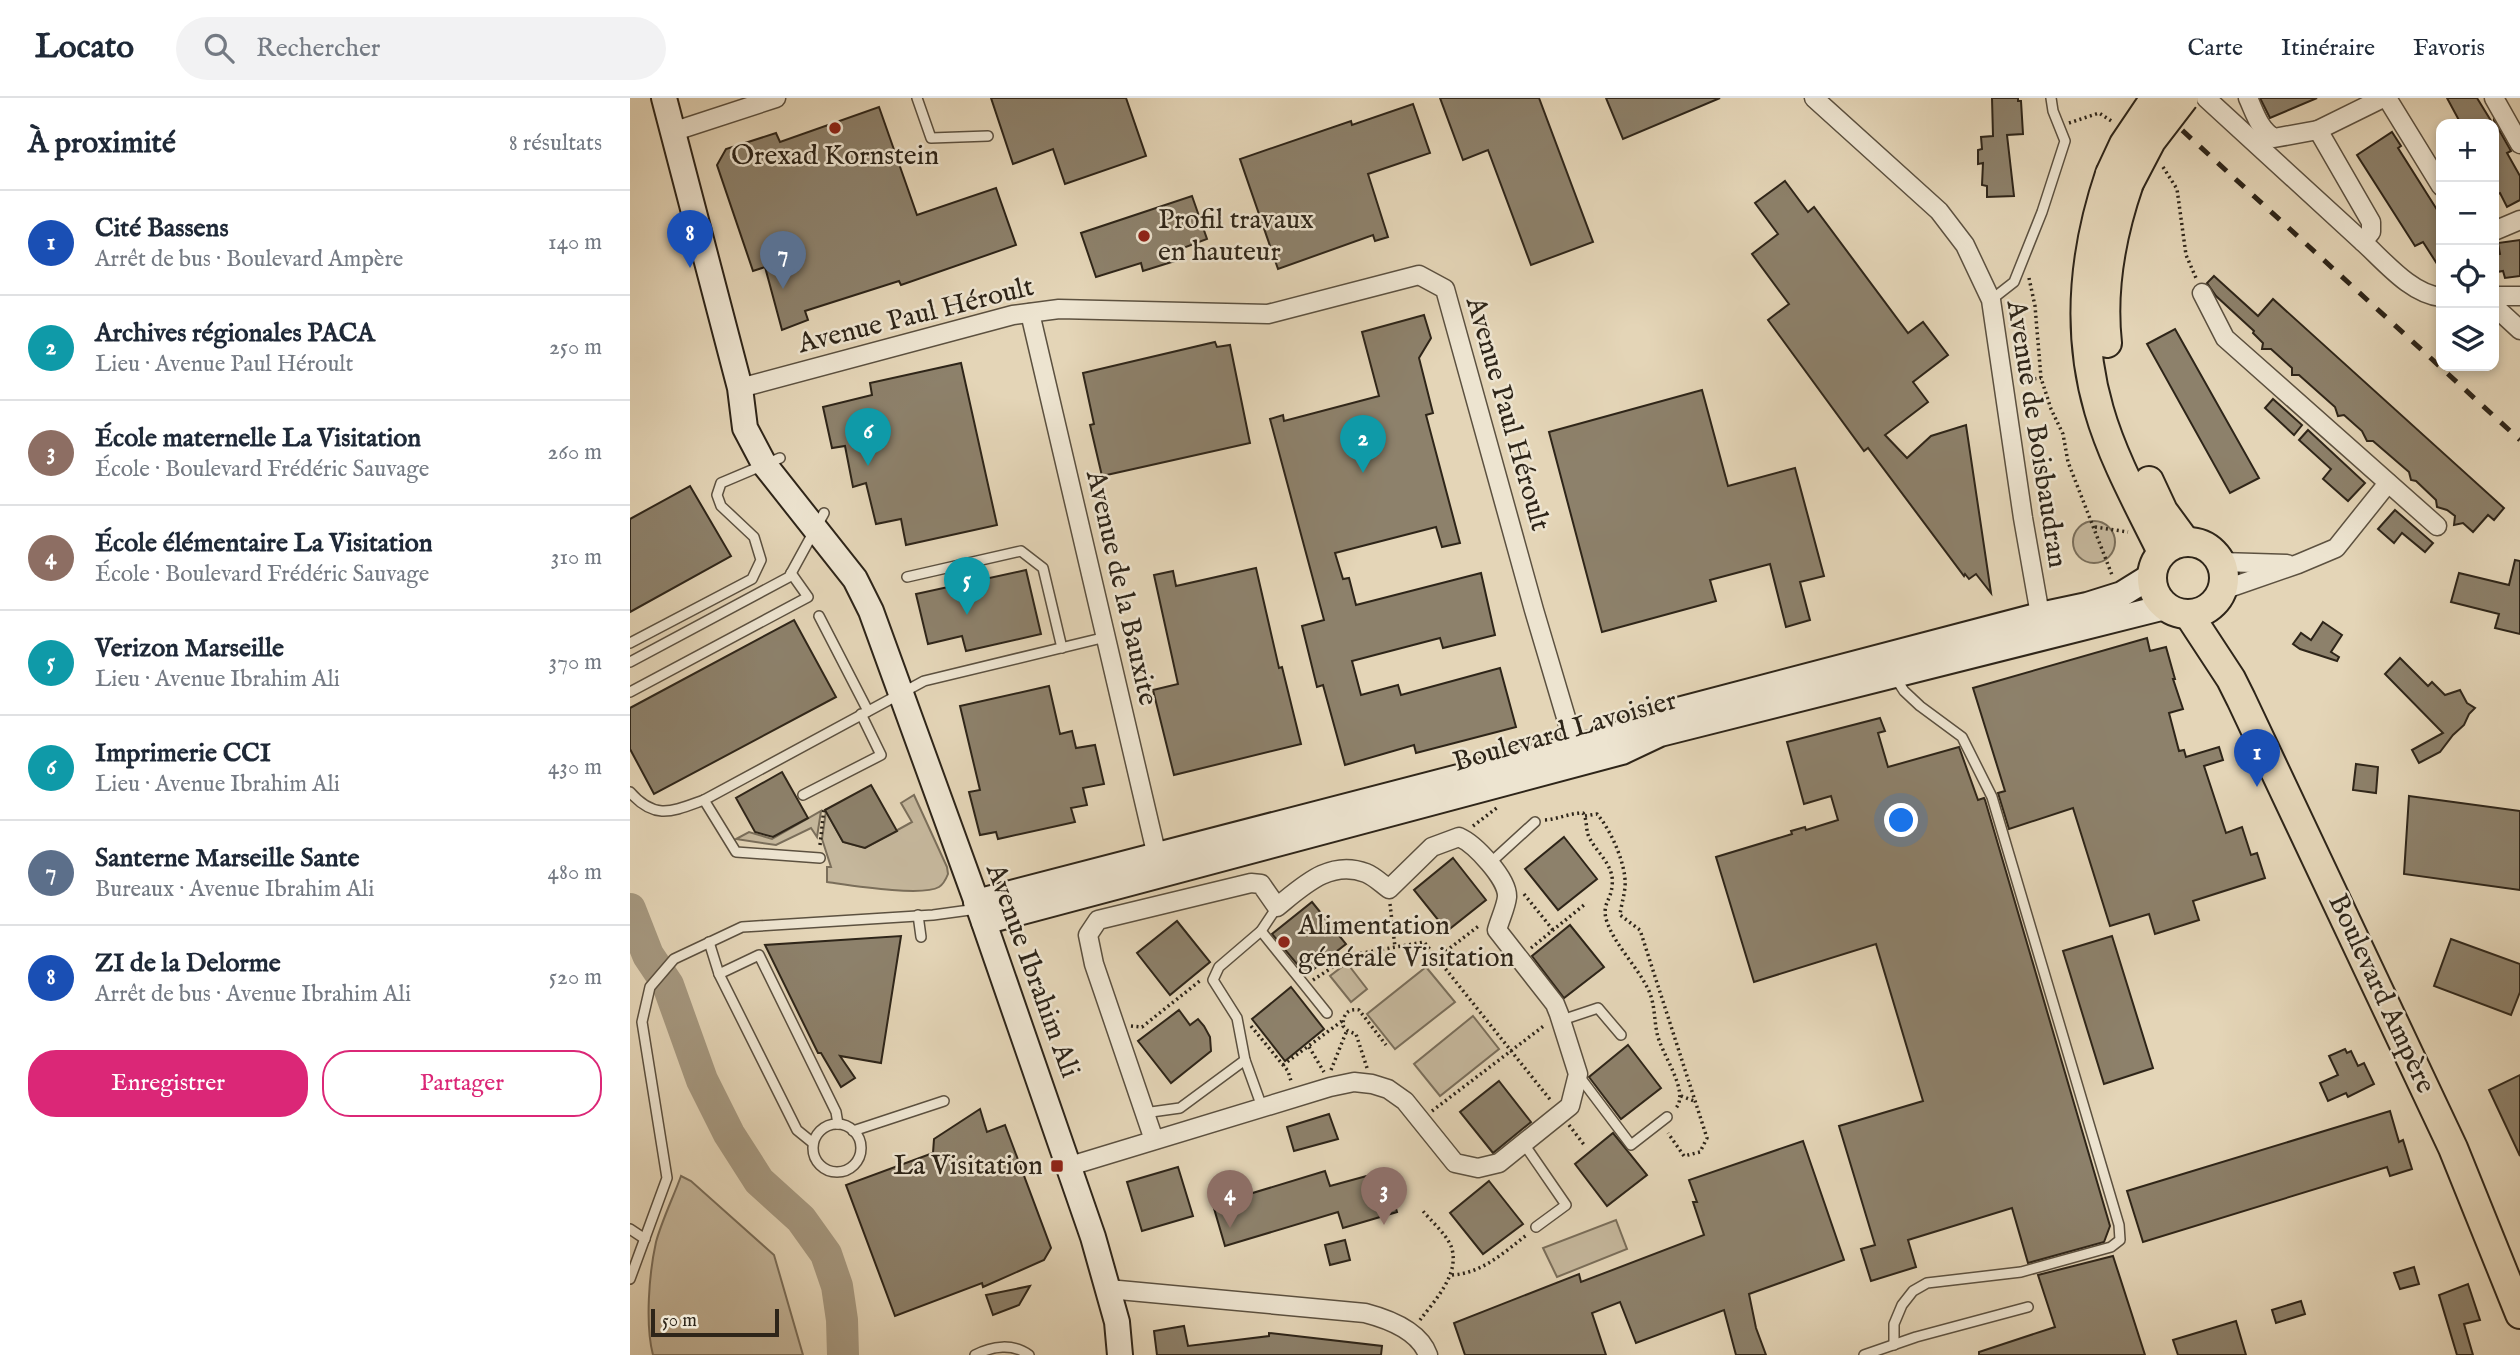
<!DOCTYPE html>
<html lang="fr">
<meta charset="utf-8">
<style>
body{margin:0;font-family:"IM FELL English",serif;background:#f2f2f3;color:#1f2937}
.controls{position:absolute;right:21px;top:21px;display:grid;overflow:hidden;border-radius:14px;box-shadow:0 4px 10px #0003}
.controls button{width:63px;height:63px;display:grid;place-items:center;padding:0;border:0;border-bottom:2px solid #e0e1e3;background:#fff;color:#1f2937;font:35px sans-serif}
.scale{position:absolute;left:21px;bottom:18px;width:128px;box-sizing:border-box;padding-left:7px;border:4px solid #2e2519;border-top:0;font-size:19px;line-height:24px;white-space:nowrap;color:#2e2519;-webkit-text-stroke:5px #ede4d0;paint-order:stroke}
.you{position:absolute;left:1272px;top:723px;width:24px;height:24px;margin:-18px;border:5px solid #fff;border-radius:50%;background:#1a73e8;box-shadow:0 0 0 10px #1a73e833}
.badge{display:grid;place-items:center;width:46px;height:46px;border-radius:50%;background:#db2777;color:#fff;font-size:23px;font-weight:700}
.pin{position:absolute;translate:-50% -58px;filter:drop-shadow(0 2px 4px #0008)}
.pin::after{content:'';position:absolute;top:37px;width:24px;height:21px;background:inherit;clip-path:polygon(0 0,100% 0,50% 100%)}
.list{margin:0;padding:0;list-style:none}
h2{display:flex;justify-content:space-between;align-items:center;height:91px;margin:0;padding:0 28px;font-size:30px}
h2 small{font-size:23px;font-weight:400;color:#747a83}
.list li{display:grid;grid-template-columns:46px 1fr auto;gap:21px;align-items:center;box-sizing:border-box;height:105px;padding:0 28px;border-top:2px solid #e0e1e3}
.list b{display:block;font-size:26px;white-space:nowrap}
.list p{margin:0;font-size:23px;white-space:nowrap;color:#747a83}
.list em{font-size:23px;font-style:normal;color:#747a83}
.actions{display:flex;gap:14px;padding:21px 28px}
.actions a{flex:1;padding:16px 0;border:2px solid #db2777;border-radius:28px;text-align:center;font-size:24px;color:#db2777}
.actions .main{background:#db2777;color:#fff}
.icon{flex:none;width:38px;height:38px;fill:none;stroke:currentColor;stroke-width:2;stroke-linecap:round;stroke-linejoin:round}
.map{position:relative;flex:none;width:1890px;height:1257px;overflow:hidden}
header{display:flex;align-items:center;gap:42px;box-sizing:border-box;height:98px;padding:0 35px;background:#fff;border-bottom:2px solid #e0e1e3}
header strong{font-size:33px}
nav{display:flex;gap:38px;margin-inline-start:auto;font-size:24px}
.search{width:490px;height:63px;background:#f2f2f3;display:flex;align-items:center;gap:18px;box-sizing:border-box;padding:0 24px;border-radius:38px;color:#747a83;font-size:26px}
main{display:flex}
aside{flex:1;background:#fff}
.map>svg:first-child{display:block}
</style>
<header>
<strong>Locato</strong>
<div class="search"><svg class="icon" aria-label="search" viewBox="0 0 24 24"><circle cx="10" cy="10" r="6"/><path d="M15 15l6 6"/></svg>Rechercher</div>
<nav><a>Carte</a><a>Itinéraire</a><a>Favoris</a></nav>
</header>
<main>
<aside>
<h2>À proximité<small>8 résultats</small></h2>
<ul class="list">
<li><span class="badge" style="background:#1a4fb4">1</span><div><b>Cité Bassens</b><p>Arrêt de bus · Boulevard Ampère</p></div><em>140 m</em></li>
<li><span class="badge" style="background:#0f9aa8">2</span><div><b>Archives régionales PACA</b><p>Lieu · Avenue Paul Héroult</p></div><em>250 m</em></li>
<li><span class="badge" style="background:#8d6e63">3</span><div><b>École maternelle La Visitation</b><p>École · Boulevard Frédéric Sauvage</p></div><em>260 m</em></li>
<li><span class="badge" style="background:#8d6e63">4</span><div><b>École élémentaire La Visitation</b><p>École · Boulevard Frédéric Sauvage</p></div><em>310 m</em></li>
<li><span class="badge" style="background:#0f9aa8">5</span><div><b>Verizon Marseille</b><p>Lieu · Avenue Ibrahim Ali</p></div><em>370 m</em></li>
<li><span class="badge" style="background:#0f9aa8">6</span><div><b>Imprimerie CCI</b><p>Lieu · Avenue Ibrahim Ali</p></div><em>430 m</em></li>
<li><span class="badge" style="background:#5c6f8a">7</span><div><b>Santerne Marseille Sante</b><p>Bureaux · Avenue Ibrahim Ali</p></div><em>480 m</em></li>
<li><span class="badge" style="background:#1a4fb4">8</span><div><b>ZI de la Delorme</b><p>Arrêt de bus · Avenue Ibrahim Ali</p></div><em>520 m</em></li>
</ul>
<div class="actions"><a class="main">Enregistrer</a><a>Partager</a></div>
</aside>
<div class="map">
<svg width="1890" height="1257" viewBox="0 0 1890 1257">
<rect width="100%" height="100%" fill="#e4d5b7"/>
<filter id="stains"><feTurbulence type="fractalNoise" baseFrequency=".00286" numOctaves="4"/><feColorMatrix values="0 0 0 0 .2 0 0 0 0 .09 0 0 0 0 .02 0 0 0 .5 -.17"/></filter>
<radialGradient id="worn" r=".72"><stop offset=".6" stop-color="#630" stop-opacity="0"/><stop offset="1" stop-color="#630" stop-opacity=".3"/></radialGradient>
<g fill="#c5b79c" stroke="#7a6e5a" stroke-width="2">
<circle cx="1464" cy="444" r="21"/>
<path d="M284,697L317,769L318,776C316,781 314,786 309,789C292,799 219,787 197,784V769H201L192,741L196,713L213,744L235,750L282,724L271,705Z"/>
<polygon points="191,713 187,739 181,730 146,747 106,741 119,734 142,741"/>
<polygon points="717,865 737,891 721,904 700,878"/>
<polygon points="796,869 825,904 765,951 737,916"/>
<polygon points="843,918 869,951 810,998 784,966"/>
<path d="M51,1078L61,1083L144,1157L173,1257H23C15,1226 19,1176 26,1144C32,1122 43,1100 51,1078Z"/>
<polygon points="986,1122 997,1151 927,1179 913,1150"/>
</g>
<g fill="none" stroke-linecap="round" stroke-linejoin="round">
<polyline stroke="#a69981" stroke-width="32" points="0,811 18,857 38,887 72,982 99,1036 129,1083 171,1121 196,1156 207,1188 212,1222 213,1257"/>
</g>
<g fill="#8d816b" stroke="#2e2519" stroke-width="2">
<polygon points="361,0 496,0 516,58 435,86 423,51 383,66"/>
<polygon points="810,0 909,0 963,144 901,167 858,52 833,62"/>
<polygon points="976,0 1090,0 993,41"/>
<polygon points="1362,0 1388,0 1388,3 1391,3 1393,36 1377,37 1384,98 1357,99 1357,88 1352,87 1353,65 1348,66 1348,52 1352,51 1351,39 1363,38"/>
<polygon points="1630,0 1687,0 1640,20"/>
<polygon points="1817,0 1847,0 1863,26 1831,26"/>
<polygon points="783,6 800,55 738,76 758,139 745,143 743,137 648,171 610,61 721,23 722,27"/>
<polygon points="249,9 287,117 366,90 386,147 271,187 269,183 175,213 178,222 152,232 135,169 123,173 87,67 96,51 146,35 150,44"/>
<polygon points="1864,23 1881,53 1877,55 1890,78 1890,102 1877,109 1870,95 1864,98"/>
<polygon points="1762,34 1771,48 1768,50 1811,118 1811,172 1793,144 1785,148 1727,57"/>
<polygon points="1155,83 1178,114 1184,109 1278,235 1293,224 1318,257 1283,284 1298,304 1255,337 1277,360 1301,338 1336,327 1361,495 1346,476 1339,481 1335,476 1334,478 1238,350 1234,353 1138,222 1159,206 1122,156 1148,136 1125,105"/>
<polygon points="562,98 577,141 545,153 548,162 513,173 511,165 466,179 451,135"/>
<polygon points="1890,142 1890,178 1875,180 1873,173 1867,174 1864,157 1870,156 1868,145"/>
<polygon points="1584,178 1628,218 1643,201 1874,410 1864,422 1858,417 1843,434 1833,425 1824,427 1825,418 1817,412 1807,409 1806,402 1786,383 1781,382 1779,374 1743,343 1737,343 1732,333 1714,317 1708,318 1705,309 1669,277 1662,277 1662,270 1641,251 1632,251 1633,245 1623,235 1624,233 1586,198 1577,185"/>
<polygon points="794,217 801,240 789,260 803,315 796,317 830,445 812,449 806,429 705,455 713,481 719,480 726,507 851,475 865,537 813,550 810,540 722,563 731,597 768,587 771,597 870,570 886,629 786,655 784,647 715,667 693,587 687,589 672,528 694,522 640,321 653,317 654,323 749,298 732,234"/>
<polygon points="1545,231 1629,380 1600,395 1517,246"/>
<polygon points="585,244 587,249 600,247 620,345 472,378 460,327 464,326 453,275"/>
<polygon points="331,265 367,427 276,447 271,421 246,426 236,385 223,389 215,348 202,350 193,309 242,297 240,285"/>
<polygon points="1072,292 1098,388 1165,370 1194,478 1170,484 1180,522 1156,529 1140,466 1080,482 1086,503 972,534 919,334"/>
<polygon points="1643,301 1672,327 1664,337 1635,310"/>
<polygon points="1678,332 1735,385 1718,403 1693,381 1701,371 1669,342"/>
<polygon points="60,388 101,458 0,514 0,421"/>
<polygon points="1765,412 1803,445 1795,454 1772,435 1764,445 1748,431"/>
<polygon points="1885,462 1890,463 1890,536 1865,530 1869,516 1821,504 1829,475 1879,487"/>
<polygon points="626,470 649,570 652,569 671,646 544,677 523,592 548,586 524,477 543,473 546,488"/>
<polygon points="396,472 411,536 336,553 332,538 298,546 286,496"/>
<polygon points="164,522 206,599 24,696 0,651 0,610"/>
<polygon points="1693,524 1712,537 1701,554 1709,559 1707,563 1670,551 1663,546 1671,535 1681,542"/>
<polygon points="1517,540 1520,553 1536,549 1545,581 1543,581 1553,611 1539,615 1549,653 1554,652 1556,659 1589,649 1593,662 1574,668 1596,735 1612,729 1621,757 1627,755 1635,780 1563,803 1569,822 1525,836 1519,816 1480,828 1443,710 1379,731 1368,695 1375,693 1343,590"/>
<polygon points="1770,560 1798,588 1802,584 1815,597 1830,592 1837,605 1845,610 1839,616 1834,627 1823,637 1810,654 1789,665 1782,652 1813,635 1755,576"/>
<polygon points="419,588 430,636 442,633 446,650 465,647 474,686 453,690 457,707 441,710 445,724 368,741 366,734 350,737 339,694 350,692 330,608"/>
<polygon points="1250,620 1255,633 1248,635 1258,669 1329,649 1348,702 1354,700 1355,702 1480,1128 1474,1144 1398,1165 1382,1110 1278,1142 1286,1169 1241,1183 1231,1151 1245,1147 1209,1028 1293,1003 1246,846 1124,884 1086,759 1162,736 1161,733 1175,729 1176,732 1208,722 1201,698 1174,706 1157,644"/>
<polygon points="1726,666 1748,669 1746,695 1723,692"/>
<polygon points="152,674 178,720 143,739 125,734 106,700"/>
<polygon points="241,687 267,733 235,750 213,744 195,712"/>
<polygon points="1779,698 1890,713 1890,792 1774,776"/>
<polygon points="934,739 967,781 928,812 895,771"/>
<polygon points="823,760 856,802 817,833 784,792"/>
<polygon points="682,804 716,846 676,877 642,836"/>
<polygon points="547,823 580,864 540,897 507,855"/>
<polygon points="940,827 974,869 934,900 902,858"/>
<polygon points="271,838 251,965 210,958 225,980 211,989 191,955 188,955 135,847"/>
<polygon points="1482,838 1523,970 1474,986 1433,853"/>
<polygon points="1821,841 1890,866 1890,894 1881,917 1804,888"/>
<polygon points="661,889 694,931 655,963 622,921"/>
<polygon points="549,912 560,927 568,921 574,928 580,939 581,953 541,985 508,943"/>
<polygon points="998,947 1031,990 991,1021 959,979"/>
<polygon points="1715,951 1717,955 1721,953 1728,968 1734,965 1744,986 1718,999 1716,995 1698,1003 1690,985 1708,977 1699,958"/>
<polygon points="1890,977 1890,1058 1859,992"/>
<polygon points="869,983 901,1024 863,1055 830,1014"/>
<polygon points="350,1011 357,1034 375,1027 421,1150 414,1162 353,1189 352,1185 265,1218 216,1087 303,1055 304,1041"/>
<polygon points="1760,1013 1769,1044 1773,1042 1782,1071 1760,1078 1757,1069 1513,1144 1497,1093"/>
<polygon points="699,1016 708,1041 664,1053 657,1029"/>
<polygon points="983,1035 1017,1077 977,1108 945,1066"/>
<polygon points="1173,1043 1214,1162 1119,1196 1126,1230 1136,1257 1106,1257 1094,1212 1006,1245 990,1204 962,1215 976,1257 835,1257 824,1225 949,1176 951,1184 1074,1137 1063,1104 1067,1104 1059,1082"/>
<polygon points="548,1069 563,1118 512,1133 497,1084"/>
<polygon points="695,1073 700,1088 755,1073 767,1114 713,1130 708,1114 595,1148 583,1107"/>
<polygon points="859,1083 893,1126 853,1156 820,1115"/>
<polygon points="715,1142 720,1162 700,1167 695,1147"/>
<polygon points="1483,1158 1515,1257 1349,1257 1349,1254 1425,1229 1408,1177"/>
<polygon points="1784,1169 1789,1186 1770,1191 1764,1175"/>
<polygon points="1838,1186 1850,1222 1834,1226 1843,1257 1827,1257 1809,1197"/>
<polygon points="400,1188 389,1207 363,1217 356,1197"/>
<polygon points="1671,1203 1675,1216 1646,1225 1642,1212"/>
<polygon points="1606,1223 1616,1257 1548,1257 1543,1242"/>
<polygon points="554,1228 558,1248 639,1238 639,1235 752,1248 751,1257 527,1257 524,1233"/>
</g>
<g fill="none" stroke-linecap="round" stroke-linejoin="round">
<defs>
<g id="lane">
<polyline points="287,0 301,40 358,38"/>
<polyline points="1361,202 1384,184 1412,114 1435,43 1423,13 1421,0"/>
<polyline points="277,479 391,453 413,470 432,550"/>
<polyline points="189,518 238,613"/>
<polyline points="0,545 122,481 131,462 124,439 91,408 87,397 91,385 150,360"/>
<polyline points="0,564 159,479 194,415"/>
<polyline points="0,594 178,499 161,475"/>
<path d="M0,694C25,723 43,713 74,702"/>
<polyline points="173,697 251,657 231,616"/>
<polyline points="190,760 106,754 74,702 294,583 476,539"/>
<polyline points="859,766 905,724"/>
<polyline points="288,817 291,839"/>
<polyline points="631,833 697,915"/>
<polyline points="79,844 89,876"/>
<polyline points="932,922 968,910 991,937"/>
<polyline points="615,962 632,1009"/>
<polyline points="949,978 1001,1047 1037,1019"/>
<polyline points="514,1015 550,1010 615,962 607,920 583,882 589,869 631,833 647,809"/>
<circle cx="207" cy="1050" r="24"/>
<polyline points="223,1033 314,1003"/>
<polyline points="183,1045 167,1032 89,876 129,857 206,1014 208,1026"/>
<polyline points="894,1046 936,1107 906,1129"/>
<polyline points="0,1131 15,1141"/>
<polyline points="0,1181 37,1080 12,924 20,889 44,861 112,829 303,817 347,811"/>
<polyline points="1264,1247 1264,1226 1272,1207 1283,1193 1297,1185 1391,1174 1481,1149 1490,1142 1489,1127 1362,699 1332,639 1290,608 1274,593 1265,579"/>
<path d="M345,1257C362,1248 383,1245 399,1257"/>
<polyline points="1234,1257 1286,1239 1398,1209"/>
</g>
<g id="street">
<polyline points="1184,0 1309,113 1335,147 1361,202 1393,420 1412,528"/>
<polyline points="1576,0 1733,144"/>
<path d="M1618,0C1625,15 1629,31 1644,40L1688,32L1741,124V134L1733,144C1755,164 1781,196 1811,199"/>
<polyline points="1757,0 1811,88"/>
<polyline points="1864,0 1890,46"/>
<polyline points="1688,32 1753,0"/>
<polyline points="42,34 146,0"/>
<polyline points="1864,133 1890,122"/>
<polyline points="1572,195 1595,240 1807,428"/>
<polyline points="1864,198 1890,198"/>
<polyline points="1864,208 1890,232"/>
<polyline points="400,215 529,767"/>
<polyline points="110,290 383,217 429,211 638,216 789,177 815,191 904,512 948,660"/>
<polyline points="1591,464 1657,466"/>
<polyline points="1593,492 1668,466 1706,450 1758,385"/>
<path d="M440,1068L700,989L724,984L742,986L758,991L775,1003L825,1065L848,1070L869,1065L940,1008L948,976L929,916L925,906L867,832C870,821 876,809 877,799C878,781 845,746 829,739L802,749L759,791C752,786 744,778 736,775C700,761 673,788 647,809L631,786L621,785L468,822L458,837L464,866L524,1042"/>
<path d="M478,1191L735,1215C758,1221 789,1232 798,1257"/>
</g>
<g id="secondary">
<polyline points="34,0 110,290 115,330 134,366 225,481 241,513 350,813 463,1139 487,1224 490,1257"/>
<polyline points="346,804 983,639 1021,619 1410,517 1457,507 1492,496 1521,478"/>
<polyline points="354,824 992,654 1030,636 1535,509"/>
</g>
<g id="primary">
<path d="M1480,76C1454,153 1446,233 1469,312C1483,361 1510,409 1532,454"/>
<path d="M1477,245C1471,190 1481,137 1499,85"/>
<polyline points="1519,383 1533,413 1555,443"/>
<circle cx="1558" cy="480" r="36"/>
<polyline points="1559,517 1601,581 1611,601 1823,1050 1890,1216"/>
</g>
</defs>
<use href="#lane" stroke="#5c5140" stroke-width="12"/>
<use href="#street" stroke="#5c5140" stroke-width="21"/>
<use href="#secondary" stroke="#2e2519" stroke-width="28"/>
<use href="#primary" stroke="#2e2519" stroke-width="32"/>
<g stroke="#2e2519" stroke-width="3.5" stroke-dasharray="2 3.5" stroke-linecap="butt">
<polyline points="1439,25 1469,15 1483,24"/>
<polyline points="1533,69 1547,91 1556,157 1566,180"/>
<polyline points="1399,180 1405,208 1411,280 1421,311 1433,336 1438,364 1482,477"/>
<polyline points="1388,283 1411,280"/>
<polyline points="1465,429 1498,434"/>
<path d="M955,718L967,716C981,732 997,768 995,789C994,799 991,808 990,817L1010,832L1077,1040L1070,1054L1054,1058L1038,1035"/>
<path d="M915,722C929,721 939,715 953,715C958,723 955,733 960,741C968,756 985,768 982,788C981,803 971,806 977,824C986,849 1008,869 1019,893C1025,907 1024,921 1027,935C1031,956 1060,993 1046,1010"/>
<polyline points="843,728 868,709"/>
<polyline points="190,747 194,710"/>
<polyline points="894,796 923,832"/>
<polyline points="760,806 765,849"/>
<polyline points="901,850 954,807"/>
<polyline points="807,860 850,827"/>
<polyline points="683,882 721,857 794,844 922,1004"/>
<polyline points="501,928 512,929 571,882"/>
<polyline points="621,928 658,973 661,983"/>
<polyline points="679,949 694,974"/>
<polyline points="653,967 712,923"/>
<path d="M737,970L726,936L718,933L713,928C713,917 717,910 729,912L756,947"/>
<polyline points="701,972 717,932"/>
<polyline points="1051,998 1064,1003"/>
<polyline points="802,1013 915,927"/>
<polyline points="939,1027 955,1048"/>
<path d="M822,1177C853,1175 874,1154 898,1136"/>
<path d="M790,1222C805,1202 831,1175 821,1148C816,1136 801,1123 793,1113"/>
</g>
<use href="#lane" stroke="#ede4d0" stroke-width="9"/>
<use href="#street" stroke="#ede4d0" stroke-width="18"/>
<use href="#secondary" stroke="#ede4d0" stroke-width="24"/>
<use href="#primary" stroke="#e4d5b7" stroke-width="28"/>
<polyline stroke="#2e2519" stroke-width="5" stroke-dasharray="12 12" stroke-linecap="butt" points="1517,0 1890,342"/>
<defs>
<g id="primary-bridge">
<polyline points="1480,76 1494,46 1525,0"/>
<polyline points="1499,85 1521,43 1554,0"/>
</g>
</defs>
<use href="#primary-bridge" stroke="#2e2519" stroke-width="32" stroke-linecap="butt"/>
<use href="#primary-bridge" stroke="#e4d5b7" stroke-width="28"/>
</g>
<g fill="#8f2418" stroke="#ede4d0" stroke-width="2.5">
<circle cx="205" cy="30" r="7"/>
<circle cx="514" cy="138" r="7"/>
<circle cx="654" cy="844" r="7"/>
<rect x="420" y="1061" width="14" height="14" rx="3.5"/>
</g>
<g text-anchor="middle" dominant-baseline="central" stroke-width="5" stroke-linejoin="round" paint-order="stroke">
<g font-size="28" fill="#2e2519" stroke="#ede4d0" text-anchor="start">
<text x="205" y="58" text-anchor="middle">Orexad Kornstein</text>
<text x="528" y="122">Profil travaux<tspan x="528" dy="32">en hauteur</tspan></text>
<text x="668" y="828">Alimentation<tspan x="668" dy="32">générale Visitation</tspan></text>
<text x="413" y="1068" text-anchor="end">La Visitation</text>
</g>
<g font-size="28" fill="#2e2519" stroke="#ede4d0">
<text transform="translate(286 218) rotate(-14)">Avenue Paul Héroult</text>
<text transform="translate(877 316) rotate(74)">Avenue Paul Héroult</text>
<text transform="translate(1406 336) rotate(81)">Avenue de Boisbaudran</text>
<text transform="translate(491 490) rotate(77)">Avenue de la Bauxite</text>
<text transform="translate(935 634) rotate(-16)">Boulevard Lavoisier</text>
<text transform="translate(402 873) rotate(70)">Avenue Ibrahim Ali</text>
<text transform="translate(1751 896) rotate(65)">Boulevard Ampère</text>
</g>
</g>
<rect width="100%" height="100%" filter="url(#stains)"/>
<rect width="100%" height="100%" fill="url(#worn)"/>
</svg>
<div class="controls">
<button>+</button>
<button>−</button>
<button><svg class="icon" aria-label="locate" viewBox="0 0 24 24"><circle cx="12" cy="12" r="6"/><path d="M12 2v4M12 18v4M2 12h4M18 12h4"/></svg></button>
<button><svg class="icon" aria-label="layers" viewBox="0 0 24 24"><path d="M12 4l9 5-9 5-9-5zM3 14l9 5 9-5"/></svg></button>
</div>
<div class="scale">50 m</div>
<div class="you"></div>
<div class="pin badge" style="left:1627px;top:689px;background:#1a4fb4">1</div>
<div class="pin badge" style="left:733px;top:375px;background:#0f9aa8">2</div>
<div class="pin badge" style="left:754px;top:1127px;background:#8d6e63">3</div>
<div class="pin badge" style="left:600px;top:1130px;background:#8d6e63">4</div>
<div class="pin badge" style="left:337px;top:517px;background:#0f9aa8">5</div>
<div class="pin badge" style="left:238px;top:368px;background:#0f9aa8">6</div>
<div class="pin badge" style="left:153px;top:191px;background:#5c6f8a">7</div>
<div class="pin badge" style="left:60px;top:170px;background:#1a4fb4">8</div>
</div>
</main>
